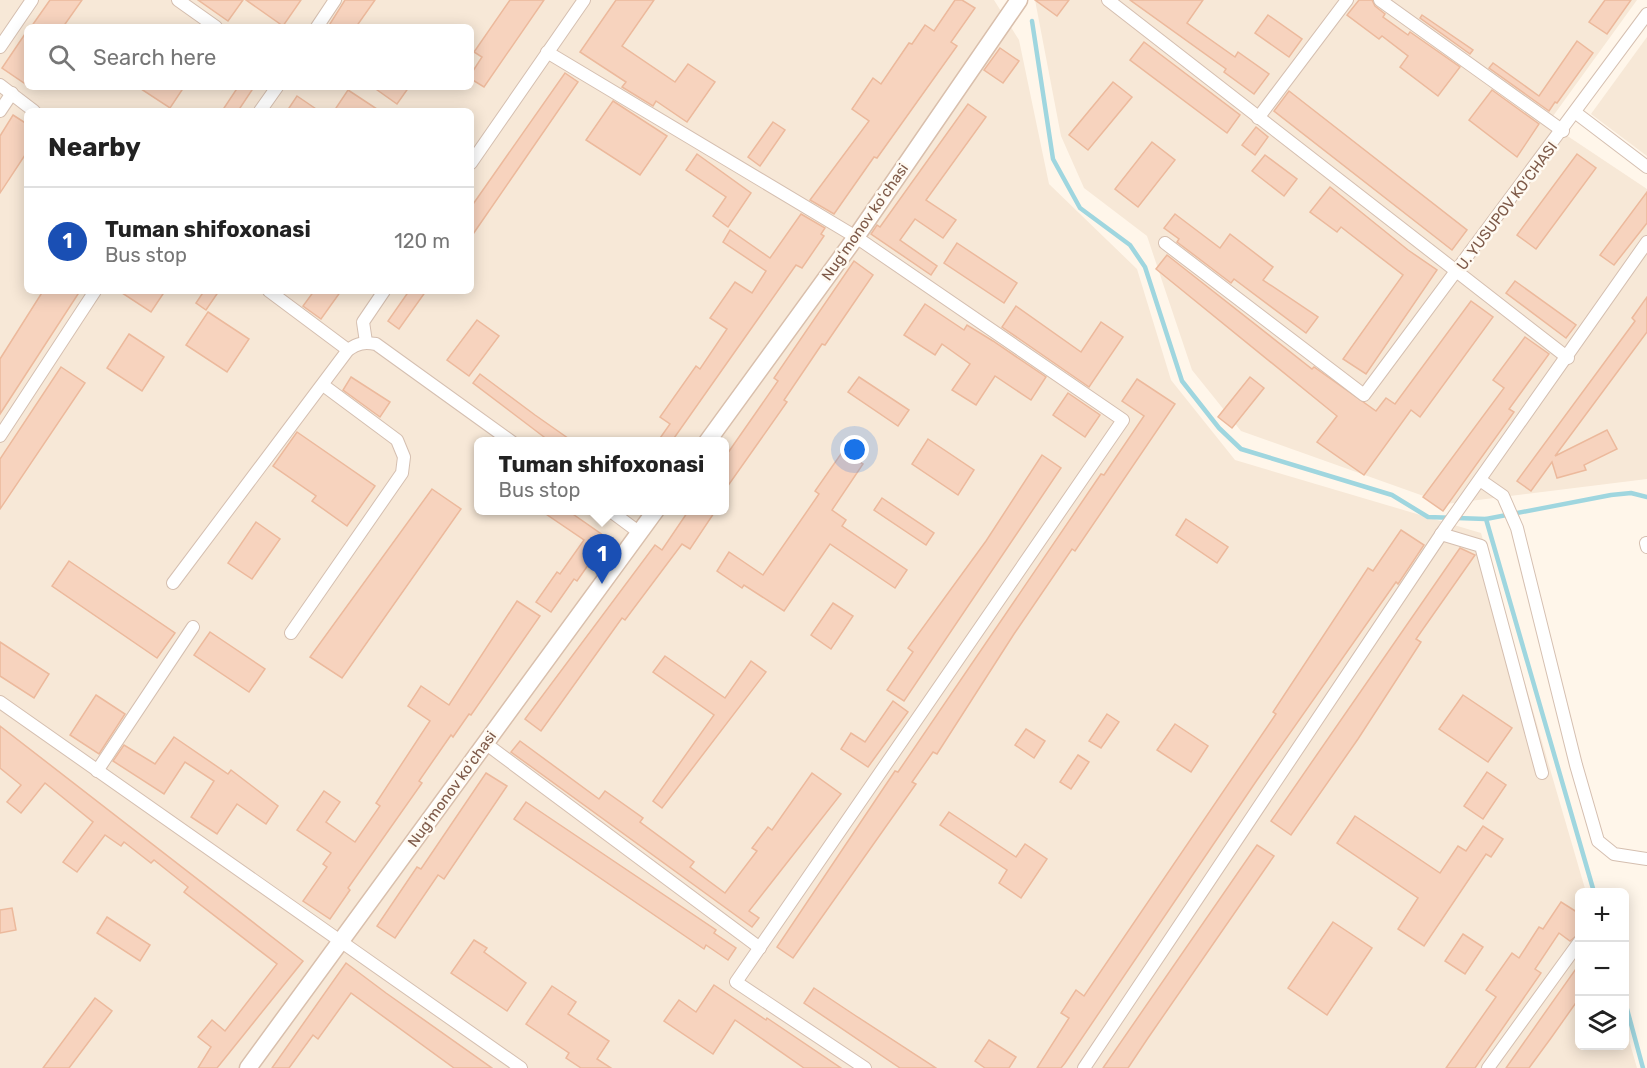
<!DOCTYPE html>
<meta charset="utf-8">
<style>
body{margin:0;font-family:Rubik,sans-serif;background:#f6f6f6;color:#222}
.controls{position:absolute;right:18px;bottom:18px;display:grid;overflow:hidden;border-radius:9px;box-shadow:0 3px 15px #0003}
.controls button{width:54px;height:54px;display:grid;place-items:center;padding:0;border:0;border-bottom:2px solid #e0e0e0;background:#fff;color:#222;font:30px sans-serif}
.you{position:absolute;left:855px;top:450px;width:21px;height:21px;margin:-15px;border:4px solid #fff;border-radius:50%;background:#1a73e8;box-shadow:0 0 0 9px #1a73e833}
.badge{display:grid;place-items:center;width:39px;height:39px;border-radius:50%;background:#f56642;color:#fff;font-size:20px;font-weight:700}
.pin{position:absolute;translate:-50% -50px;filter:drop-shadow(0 2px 3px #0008)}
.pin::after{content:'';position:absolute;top:32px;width:21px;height:18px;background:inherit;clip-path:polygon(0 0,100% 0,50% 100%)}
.popup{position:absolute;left:474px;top:437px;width:255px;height:78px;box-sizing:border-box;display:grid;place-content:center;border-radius:9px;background:#fff;filter:drop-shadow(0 2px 4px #0005);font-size:20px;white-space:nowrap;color:#767676}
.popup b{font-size:22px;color:#222}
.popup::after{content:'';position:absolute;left:50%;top:100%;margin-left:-12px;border:12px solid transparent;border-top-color:#fff}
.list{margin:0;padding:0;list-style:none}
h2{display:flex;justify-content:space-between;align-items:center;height:78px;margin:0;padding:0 24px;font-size:26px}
h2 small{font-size:20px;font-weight:400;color:#767676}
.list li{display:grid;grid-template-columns:39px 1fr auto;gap:18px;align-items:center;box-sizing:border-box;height:108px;padding:0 24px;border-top:2px solid #e0e0e0}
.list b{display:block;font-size:22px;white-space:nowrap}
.list p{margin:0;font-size:20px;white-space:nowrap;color:#767676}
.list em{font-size:20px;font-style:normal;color:#767676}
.icon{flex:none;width:33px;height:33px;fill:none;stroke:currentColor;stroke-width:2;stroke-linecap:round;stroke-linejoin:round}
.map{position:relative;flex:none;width:1647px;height:1068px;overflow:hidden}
.search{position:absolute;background:#fff;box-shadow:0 3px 15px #0003;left:24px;top:24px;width:450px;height:66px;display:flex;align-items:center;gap:15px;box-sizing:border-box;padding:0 21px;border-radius:9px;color:#767676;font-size:22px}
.panel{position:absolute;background:#fff;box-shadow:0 3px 15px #0003;left:24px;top:108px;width:450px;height:186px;border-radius:9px}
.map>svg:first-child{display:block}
</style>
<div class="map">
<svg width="1647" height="1068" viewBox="0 0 1647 1068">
<rect width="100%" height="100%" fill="#fff6ea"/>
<g fill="#f7e8d7" fill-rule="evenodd">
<path d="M0,0H994L1019,40L1049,184L1137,269L1171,380L1235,460L1481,533L1586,892H1580V1046H1624L1625,1026L1637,1068H0ZM27,27H471V87H27ZM27,111H471V291H27ZM479,442H725V510H479Z"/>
<polygon points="1035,0 1637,0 1548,123 1647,189 1647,479 1446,504 1241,431 1192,370 1147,236 1084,188 1061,136"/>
<polygon points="1647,37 1647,156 1591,114"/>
</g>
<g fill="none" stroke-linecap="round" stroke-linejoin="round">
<g stroke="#9fd6df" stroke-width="4.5">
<polyline points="1032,21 1053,159 1080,208 1130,245 1145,267 1182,381 1219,428 1241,449 1392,495 1428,517 1486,519 1594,892"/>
<polyline points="1486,519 1611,495 1631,493 1647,497"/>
<polyline points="1624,998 1643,1068"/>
</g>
</g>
<g fill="#f7d3be" stroke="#ecb99c" stroke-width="1.5">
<polygon points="50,0 82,0 63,27 31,27"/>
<polygon points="198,0 243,0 228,21"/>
<polygon points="246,0 301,0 283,26"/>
<polygon points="345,0 375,0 356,27 328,27"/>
<polygon points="510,0 544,0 484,87 471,79 471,74 482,57 474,52"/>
<polygon points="616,0 654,0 622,46 675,82 688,64 715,82 687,122 656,101 653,106 622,87 626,82 580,52"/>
<polygon points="955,0 962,0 975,8 951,42 957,46 877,158 874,157 834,214 810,200 869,121 852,109 873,78 881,84 909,43 912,44 925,25 934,31"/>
<polygon points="1035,0 1069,0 1057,16"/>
<polygon points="1130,0 1203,0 1187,23 1235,57 1238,52 1269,74 1254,94 1224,72 1226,69"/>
<polygon points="1359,0 1372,0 1375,6 1385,14 1383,17 1408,35 1410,32 1460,67 1438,96 1400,67 1408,56 1382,36 1379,39 1347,15"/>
<polygon points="1605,0 1631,0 1607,34 1589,22"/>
<polygon points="1268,15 1302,39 1289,57 1255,33"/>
<polygon points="1422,15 1473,50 1470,54 1420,18"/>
<polygon points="27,31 27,85 2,68"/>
<polygon points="1577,41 1593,53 1557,103 1555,102 1549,111 1489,68 1493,63 1539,96"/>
<polygon points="1144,42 1240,115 1227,133 1130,60"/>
<polygon points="1000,48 1019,61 1003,83 984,70"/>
<polygon points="565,73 578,82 471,237 471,207"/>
<polygon points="1113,82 1132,97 1088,150 1069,135"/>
<polygon points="138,87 184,87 170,108"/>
<polygon points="238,87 254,87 238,111 222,111"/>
<polygon points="373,87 409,87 397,104"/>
<polygon points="348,90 380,111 334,111"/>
<polygon points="1492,90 1539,124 1517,157 1469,120"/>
<polygon points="1289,91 1467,230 1452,250 1274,111"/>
<polygon points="297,96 319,111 287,111"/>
<polygon points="613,101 667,136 640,175 586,140"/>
<polygon points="968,104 986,117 926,200 956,220 943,238 915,219 900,240 937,266 931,275 871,234 877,225 880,227"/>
<polygon points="13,115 27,124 27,152 0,193 0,136"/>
<polygon points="773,122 785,130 760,166 748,157"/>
<polygon points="1256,127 1268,137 1255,155 1242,145"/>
<polygon points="1152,142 1175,160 1138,207 1115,189"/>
<polygon points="697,154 751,193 728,227 713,216 726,197 686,170"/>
<polygon points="1577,154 1596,168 1536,249 1517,235"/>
<polygon points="1265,155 1297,179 1284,196 1252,171"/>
<polygon points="1330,187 1408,250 1437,270 1366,374 1343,359 1403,275 1341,227 1337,232 1310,212"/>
<polygon points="1647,192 1647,223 1614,265 1600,255"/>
<polygon points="801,214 825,228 821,234 824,236 802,268 796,265 672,441 658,441 670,424 660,417 696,366 700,369 727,329 710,318 735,282 752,293 766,271 723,242 730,230 770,258"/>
<polygon points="1175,214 1220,248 1230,234 1273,267 1263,280 1318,317 1306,333 1234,279 1231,283 1177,242 1179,239 1164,228"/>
<polygon points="957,243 1017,283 1004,303 944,263"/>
<polygon points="1167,255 1312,369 1314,367 1376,411 1386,398 1395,404 1471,301 1493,317 1420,417 1411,410 1364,475 1317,442 1337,416 1156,269"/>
<polygon points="854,261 873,275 825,345 822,344 784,400 787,402 725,490 725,457 778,381 774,378"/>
<polygon points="1515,281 1576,325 1566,338 1506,293"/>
<polygon points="43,291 80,291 0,414 0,359"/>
<polygon points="119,291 165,291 151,312"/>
<polygon points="204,291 219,291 206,310 196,303"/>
<polygon points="314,291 341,291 321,319 303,306"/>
<polygon points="409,291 426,291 399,329 388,321"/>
<polygon points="1647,297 1647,332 1555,456 1607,430 1617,449 1584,465 1586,470 1557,478 1552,462 1531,491 1517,481 1635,321 1632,318"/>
<polygon points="925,304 964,330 967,325 993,341 1046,377 1031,400 995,376 976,405 952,390 970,364 942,344 935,355 904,335"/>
<polygon points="1016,306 1081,352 1101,322 1123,337 1089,387 1002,327"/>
<polygon points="208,312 249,339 227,372 186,345"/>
<polygon points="477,320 499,336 469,376 447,360"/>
<polygon points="129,334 164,357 142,391 107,368"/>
<polygon points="1525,337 1549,354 1509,409 1514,412 1443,511 1423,497 1504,388 1493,380"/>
<polygon points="61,367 85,383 0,509 0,459"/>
<polygon points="480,374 535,415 572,441 540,441 544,437 473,383"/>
<polygon points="351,377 390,402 380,417 343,390"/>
<polygon points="859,377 909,410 898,426 848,392"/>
<polygon points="1250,377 1264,388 1232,428 1218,417"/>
<polygon points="1137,379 1175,404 1075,551 1072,549 1014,634 937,754 933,752 912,782 916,784 793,958 777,947 895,771 898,772 1101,474 1104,475 1144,416 1122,401"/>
<polygon points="1068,393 1100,415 1085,437 1053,415"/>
<polygon points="297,432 375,486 347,526 312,501 316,496 273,466"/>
<polygon points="928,439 974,470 958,495 912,464"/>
<polygon points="843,451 863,464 832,510 846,520 842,526 907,570 895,588 830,544 784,611 744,585 742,588 717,571 729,552 763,575 819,494 815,491"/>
<polygon points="1042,455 1061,468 904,701 887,690 913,652 908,648 986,541"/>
<polygon points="432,489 461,509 342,678 310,657"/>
<polygon points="882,498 934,533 926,545 874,510"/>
<polygon points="540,510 567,510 607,538 577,581 574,579 551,612 536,602 557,572 560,574 584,540"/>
<polygon points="689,510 716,510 690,549 682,544 625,620 622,618 541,731 525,719 655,545 662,550"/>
<polygon points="1186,519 1228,547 1217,563 1176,535"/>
<polygon points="256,522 280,539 252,579 228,563"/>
<polygon points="1401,530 1424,545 1398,584 1396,582 1257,780 1065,1063 1061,1068 1037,1068 1069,1018 1061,1013 1076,990 1084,996 1276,714 1273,712 1368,568 1373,571"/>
<polygon points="1460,548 1475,555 1416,639 1421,642 1358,739 1291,835 1271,821"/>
<polygon points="69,561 175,633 157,658 52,586"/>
<polygon points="517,601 540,616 471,715 469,714 453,737 451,735 419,781 422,783 348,888 350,890 330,919 303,901 327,867 323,864 331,853 297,830 324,791 340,802 326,822 355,842 380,806 376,803 430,721 408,706 421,686 449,705"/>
<polygon points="833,603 853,616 831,649 811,635"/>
<polygon points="210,632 265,669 249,692 194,655"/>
<polygon points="0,642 49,674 34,698 0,676"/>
<polygon points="665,656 725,698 751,661 766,672 662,808 653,801 714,715 653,672"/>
<polygon points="96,695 125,714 99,754 70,735"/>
<polygon points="1463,695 1512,728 1488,762 1439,729"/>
<polygon points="893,701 908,712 868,767 841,749 851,733 865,742"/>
<polygon points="1107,714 1119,722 1101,748 1089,741"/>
<polygon points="1175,724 1208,746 1191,772 1157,750"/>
<polygon points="0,726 303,961 217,1068 198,1068 211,1047 198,1037 212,1020 225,1031 277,964 184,892 188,887 154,860 151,863 124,842 121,846 105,835 77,872 63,862 93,822 45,783 21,813 7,802 21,785 0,768"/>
<polygon points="1026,729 1045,741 1034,758 1015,745"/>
<polygon points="174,737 228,774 231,770 278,806 266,824 237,804 217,834 191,817 214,781 185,762 164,794 113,761 124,745 155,764"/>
<polygon points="520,741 599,799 605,791 643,818 640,822 694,862 690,867 725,893 757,851 752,848 768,827 772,830 812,773 841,794 749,911 759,918 752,927 511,752"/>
<polygon points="1078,755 1089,762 1071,789 1060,782"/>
<polygon points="1487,772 1506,785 1483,819 1464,806"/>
<polygon points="486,773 507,786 444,879 438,875 395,938 377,926 417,867 421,869"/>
<polygon points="526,802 716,930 714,933 736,948 728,960 706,945 704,949 514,819"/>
<polygon points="949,812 1016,857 1025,844 1047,859 1021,898 999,883 1007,870 940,825"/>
<polygon points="1355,816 1440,873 1458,846 1466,851 1483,826 1503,839 1491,857 1486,854 1424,946 1398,929 1418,898 1337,843"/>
<polygon points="1257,845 1274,856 1148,1038 1128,1068 1103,1068"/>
<polygon points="1561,902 1580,914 1580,933 1570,941 1559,933 1535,969 1541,973 1475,1068 1446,1068 1496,997 1486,990 1512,953 1519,958 1539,927 1543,929"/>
<polygon points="12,908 16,930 0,933 0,910"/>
<polygon points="107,917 150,945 140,961 97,933"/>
<polygon points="1333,922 1372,948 1327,1015 1288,988"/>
<polygon points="1463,934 1483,947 1465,974 1445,961"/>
<polygon points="474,940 487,948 484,952 526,983 507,1011 451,973"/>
<polygon points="346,963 386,993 492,1068 454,1068 351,993 318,1039 313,1035 289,1068 272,1068"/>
<polygon points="1580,963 1580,997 1551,1038 1529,1068 1506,1068"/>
<polygon points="714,985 766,1020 767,1018 841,1068 804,1068 735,1020 713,1054 664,1021 679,1000 696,1012"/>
<polygon points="552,986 576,1002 568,1014 609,1041 597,1059 611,1068 581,1068 566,1058 569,1053 526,1024"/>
<polygon points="814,988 856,1016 936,1068 900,1068 804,1003"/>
<polygon points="95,998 112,1011 69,1068 43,1068"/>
<polygon points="989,1040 1016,1057 1009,1068 985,1068 975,1061"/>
</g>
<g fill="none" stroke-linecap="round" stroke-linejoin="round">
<defs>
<g id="minor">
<polyline points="178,0 216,27"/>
<polyline points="1108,0 1568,358"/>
<polyline points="1380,0 1563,131"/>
<polyline points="317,27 335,0"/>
<polyline points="0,47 32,0"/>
<polyline points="547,52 856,237 1123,420 736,982 865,1068"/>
<polyline points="0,85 34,111"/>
<polyline points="0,111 12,93"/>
<polyline points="260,111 277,87"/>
<polyline points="1576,113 1647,167"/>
<polyline points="1258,118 1347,0"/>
<polyline points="471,163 584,0"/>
<polyline points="1165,243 1364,395 1647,14"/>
<polyline points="269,291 348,350"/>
<polyline points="366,342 363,322 384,291"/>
<polyline points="0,436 95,291"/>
<polyline points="1480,480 1503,496 1517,528 1576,765 1598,841 1614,854 1647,859"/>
<polyline points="609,510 640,533"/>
<polyline points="1441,534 1481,546 1542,773"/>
<polyline points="1646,543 1647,547"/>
<path d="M173,583L348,350C358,343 364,342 376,344L512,442"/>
<polyline points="291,633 402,473 404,457 397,440 323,385"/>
<polyline points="0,702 521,1068"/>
<polyline points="485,743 760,948"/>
<polyline points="97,771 193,627"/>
<polyline points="1084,1068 1444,530 1647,242"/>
<polyline points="1488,1068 1580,941"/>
</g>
<g id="secondary">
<polyline points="707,442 856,237 1019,0"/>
<polyline points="248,1068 656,510"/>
</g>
</defs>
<use href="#minor" stroke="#d5bfb0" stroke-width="14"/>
<use href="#secondary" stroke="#d9bfac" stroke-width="19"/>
<use href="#minor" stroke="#fff" stroke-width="12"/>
<use href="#secondary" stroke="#fff" stroke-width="16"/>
</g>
<g text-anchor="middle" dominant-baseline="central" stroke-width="5" stroke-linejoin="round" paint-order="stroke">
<g font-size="15" fill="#7e5a49" stroke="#fffaf2">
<text transform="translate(1507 206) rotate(-53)">U. YUSUPOV KO‘CHASI</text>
<text transform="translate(865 222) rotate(-55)">Nugʻmonov koʻchasi</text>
<text transform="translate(452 789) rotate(-54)">Nugʻmonov koʻchasi</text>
</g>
</g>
</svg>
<div class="controls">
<button>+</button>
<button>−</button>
<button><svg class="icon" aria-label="layers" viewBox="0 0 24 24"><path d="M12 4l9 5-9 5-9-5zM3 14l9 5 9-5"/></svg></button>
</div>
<div class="you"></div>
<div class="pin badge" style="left:602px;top:584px;background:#1a4fb4">1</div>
<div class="popup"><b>Tuman shifoxonasi</b>Bus stop</div>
<div class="search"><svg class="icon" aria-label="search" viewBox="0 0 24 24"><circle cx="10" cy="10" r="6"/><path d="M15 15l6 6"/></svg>Search here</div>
<section class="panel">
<h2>Nearby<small></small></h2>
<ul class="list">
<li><span class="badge" style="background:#1a4fb4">1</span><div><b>Tuman shifoxonasi</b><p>Bus stop</p></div><em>120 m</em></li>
</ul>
</section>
</div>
